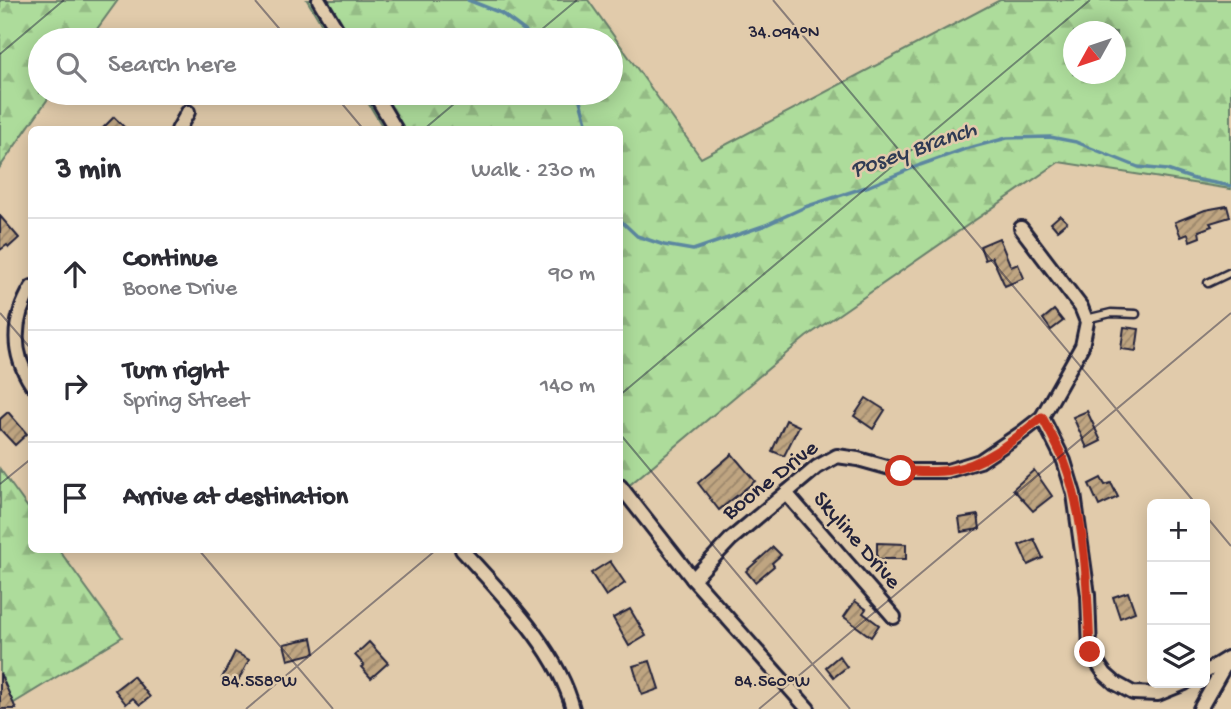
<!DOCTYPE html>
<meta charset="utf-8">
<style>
body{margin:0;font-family:"Gochi Hand",sans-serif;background:#f2f2f3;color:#2b2b33}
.controls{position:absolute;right:21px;bottom:21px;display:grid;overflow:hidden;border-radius:10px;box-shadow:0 4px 18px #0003}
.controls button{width:63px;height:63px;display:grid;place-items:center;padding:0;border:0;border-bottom:2px solid #e1e1e2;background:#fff;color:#2b2b33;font:35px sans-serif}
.compass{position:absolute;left:1063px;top:21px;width:63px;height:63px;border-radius:50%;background:#fff;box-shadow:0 4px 18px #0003;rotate:230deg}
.stop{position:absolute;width:21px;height:21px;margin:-16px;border:5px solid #c8321e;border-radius:50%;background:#fff}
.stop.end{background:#c8321e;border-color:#fff;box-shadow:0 2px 7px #0008}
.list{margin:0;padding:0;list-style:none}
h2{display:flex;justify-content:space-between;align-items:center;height:91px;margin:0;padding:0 28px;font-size:30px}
h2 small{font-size:23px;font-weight:400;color:#7c7c81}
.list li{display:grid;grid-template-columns:46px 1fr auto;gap:21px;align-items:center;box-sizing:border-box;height:112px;padding:0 28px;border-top:2px solid #e1e1e2}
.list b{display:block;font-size:26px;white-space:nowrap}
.list p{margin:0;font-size:23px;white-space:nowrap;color:#7c7c81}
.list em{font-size:23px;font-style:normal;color:#7c7c81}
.icon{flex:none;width:38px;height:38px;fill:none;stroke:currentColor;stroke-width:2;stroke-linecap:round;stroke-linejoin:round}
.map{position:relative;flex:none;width:1231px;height:709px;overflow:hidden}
.search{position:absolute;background:#fff;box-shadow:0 4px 18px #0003;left:28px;top:28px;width:595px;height:77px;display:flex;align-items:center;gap:18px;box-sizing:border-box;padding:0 24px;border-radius:38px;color:#7c7c81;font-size:26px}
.panel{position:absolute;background:#fff;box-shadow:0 4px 18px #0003;left:28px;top:126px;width:595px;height:427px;border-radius:10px}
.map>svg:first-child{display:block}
</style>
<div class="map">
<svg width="1231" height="709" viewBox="0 0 1231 709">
<defs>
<pattern id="forest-firs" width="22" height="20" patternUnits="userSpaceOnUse" patternTransform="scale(1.75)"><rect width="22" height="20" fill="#addc9b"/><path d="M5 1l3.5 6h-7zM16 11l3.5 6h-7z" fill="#95bc86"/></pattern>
<pattern id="building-hatch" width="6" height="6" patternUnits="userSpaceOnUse" patternTransform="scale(1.75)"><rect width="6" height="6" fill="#bfa581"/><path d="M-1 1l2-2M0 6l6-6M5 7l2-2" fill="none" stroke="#9b866b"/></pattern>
</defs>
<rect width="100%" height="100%" fill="#e1cbab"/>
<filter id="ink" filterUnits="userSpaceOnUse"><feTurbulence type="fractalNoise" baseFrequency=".0143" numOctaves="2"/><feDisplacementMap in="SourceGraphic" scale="14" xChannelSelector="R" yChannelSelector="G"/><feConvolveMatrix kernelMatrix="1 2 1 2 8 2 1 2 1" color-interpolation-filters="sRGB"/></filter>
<g filter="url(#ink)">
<g fill="url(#forest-firs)" stroke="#687f6b" stroke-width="2" fill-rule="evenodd">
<polygon points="0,0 118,0 89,40 40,40 40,93 52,93 0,167"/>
<path d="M307,0H588L701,158L1000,0H1231V189L1059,162L806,337L620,493V130L384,129L362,93H611V40H331ZM1074,32H1116V74H1074Z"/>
<polygon points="0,469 31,512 32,550 59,550 122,637 4,709 0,709"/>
</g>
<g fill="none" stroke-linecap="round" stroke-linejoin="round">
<g stroke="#5c87a0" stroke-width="3.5">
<polyline points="468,0 501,13 537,40"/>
<polyline points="578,93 588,130"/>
<polyline points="620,220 637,236 664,245 693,250 766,225 805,207 869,186 920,165 965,149 1007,138 1050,137 1076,142 1138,167 1167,170 1194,179 1231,186"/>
</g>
</g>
<g fill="url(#building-hatch)" stroke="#22223b" stroke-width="2">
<polygon points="114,117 127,130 101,130"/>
<polygon points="1227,206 1230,217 1210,223 1212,226 1199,231 1200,237 1190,241 1188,234 1181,237 1175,222 1205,210"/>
<polygon points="1060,215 1067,222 1057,230 1051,223"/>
<polygon points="0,216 19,238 9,247 7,245 0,250"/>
<polygon points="999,238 1011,267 1018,264 1024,278 1005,286 992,257 985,260 980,246"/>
<polygon points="1054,310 1063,321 1051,330 1043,319"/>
<polygon points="1124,327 1139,329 1136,351 1121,349"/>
<polygon points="866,398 885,410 873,429 854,416"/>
<polygon points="1087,411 1101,441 1087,448 1073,417"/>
<polygon points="8,412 27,434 15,445 0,429 0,419"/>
<polygon points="786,420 799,426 784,456 772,451"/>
<polygon points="732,454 755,481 719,510 698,483"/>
<polygon points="1034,470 1052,496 1033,511 1013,489"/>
<polygon points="1101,478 1105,485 1111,483 1118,497 1099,506 1089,484"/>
<polygon points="978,515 980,529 961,532 959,518"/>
<polygon points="1034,539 1043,558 1028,565 1019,545"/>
<polygon points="877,543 906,544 906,559 877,559"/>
<polygon points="773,547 781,555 772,563 774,566 755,582 746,571"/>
<polygon points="610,561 625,583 606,596 591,573"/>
<polygon points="1128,592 1135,612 1120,618 1113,597"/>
<polygon points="855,601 866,609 863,613 879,625 871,637 844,617"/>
<polygon points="630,609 646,636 629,646 613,618"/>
<polygon points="312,638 315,653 288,660 284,644"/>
<polygon points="369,642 388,663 371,678 361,667 364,665 355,655"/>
<polygon points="235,652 249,660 236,685 222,678"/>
<polygon points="839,656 847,667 834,677 826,667"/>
<polygon points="650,661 659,689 642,695 633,666"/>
<polygon points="0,673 16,709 0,709"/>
<polygon points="133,676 150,697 140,705 133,698 126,704 115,690"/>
</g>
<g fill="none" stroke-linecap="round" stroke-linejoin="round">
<defs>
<g id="lane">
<polyline points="1208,283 1231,272"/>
<polyline points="1086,319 1111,313 1136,314"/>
</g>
<g id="street">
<polyline points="319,0 343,40"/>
<polyline points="374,93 396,130"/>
<polyline points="178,130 188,112"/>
<path d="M32,287C12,320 11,353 32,385"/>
<polyline points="1042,417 1064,461 1074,494 1088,595 1090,652 1105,674 1115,683 1133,693 1158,694 1185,683"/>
<polyline points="620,486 693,579 808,709"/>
<polyline points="786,493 894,617"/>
<path d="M462,550C501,593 559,651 573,709"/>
<polyline points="693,579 731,539 817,467 837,456 858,459 901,471 947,471 980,461 1020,434 1042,417 1082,346 1087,322 1081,307 1021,228"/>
<polyline points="1205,672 1228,658"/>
<polyline points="1200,709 1229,658"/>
</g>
</defs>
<use href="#lane" stroke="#22223b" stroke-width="11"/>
<use href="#street" stroke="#22223b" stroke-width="18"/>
<use href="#lane" stroke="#e1cbab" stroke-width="6"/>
<use href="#street" stroke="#e1cbab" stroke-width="12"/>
</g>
</g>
<g fill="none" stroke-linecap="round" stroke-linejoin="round" filter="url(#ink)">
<path stroke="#c8321e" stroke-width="9" d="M901,471C917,471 935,473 951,470C985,465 1016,438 1042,417C1050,432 1058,446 1064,461C1085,515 1088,594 1090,652"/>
</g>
<path fill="none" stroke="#22223b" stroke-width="2" stroke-opacity="0.45" d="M255,0L289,40M773,0L1196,504M529,40L577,0M0,54L64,0M333,93L364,130M423,130L467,93M0,313L32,350M620,395L1090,0M620,434L850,709M0,484L32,458M1205,515L1231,546M199,550L333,709M246,709L436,550M759,709L1231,313"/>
<g text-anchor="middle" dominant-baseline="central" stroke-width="5" stroke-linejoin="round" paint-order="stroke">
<g font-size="23" fill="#22223b" stroke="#e1cbab">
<text transform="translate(771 481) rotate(-38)">Boone Drive</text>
<text transform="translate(856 541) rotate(49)">Skyline Drive</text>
</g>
<g font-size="24" font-style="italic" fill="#303b54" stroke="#e1cbab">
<text transform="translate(914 151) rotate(-19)">Posey Branch</text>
</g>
</g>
<g font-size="18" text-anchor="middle" fill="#22223b" stroke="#e1cbab" stroke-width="5" stroke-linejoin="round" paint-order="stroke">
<text x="784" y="37">34.094°N</text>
<text x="259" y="686">84.558°W</text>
<text x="772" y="686">84.560°W</text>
</g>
</svg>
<div class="controls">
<button>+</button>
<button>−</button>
<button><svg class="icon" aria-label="layers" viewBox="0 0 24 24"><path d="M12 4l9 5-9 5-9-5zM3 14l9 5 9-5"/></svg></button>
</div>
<svg class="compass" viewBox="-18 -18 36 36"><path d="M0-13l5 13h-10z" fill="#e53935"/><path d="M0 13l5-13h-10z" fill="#7c7c81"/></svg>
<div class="stop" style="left:901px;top:471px"></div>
<div class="stop end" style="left:1090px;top:652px"></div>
<div class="search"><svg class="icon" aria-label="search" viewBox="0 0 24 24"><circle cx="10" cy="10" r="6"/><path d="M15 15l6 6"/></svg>Search here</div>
<section class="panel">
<h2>3 min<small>Walk · 230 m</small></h2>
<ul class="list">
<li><svg class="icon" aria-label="ahead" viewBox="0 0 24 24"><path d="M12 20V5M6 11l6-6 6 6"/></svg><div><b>Continue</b><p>Boone Drive</p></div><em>90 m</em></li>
<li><svg class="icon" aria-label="right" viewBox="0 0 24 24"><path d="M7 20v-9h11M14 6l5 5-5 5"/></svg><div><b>Turn right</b><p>Spring Street</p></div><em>140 m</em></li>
<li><svg class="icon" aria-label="arrive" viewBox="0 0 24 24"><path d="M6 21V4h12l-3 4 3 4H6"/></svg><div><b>Arrive at destination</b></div></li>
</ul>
</section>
</div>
